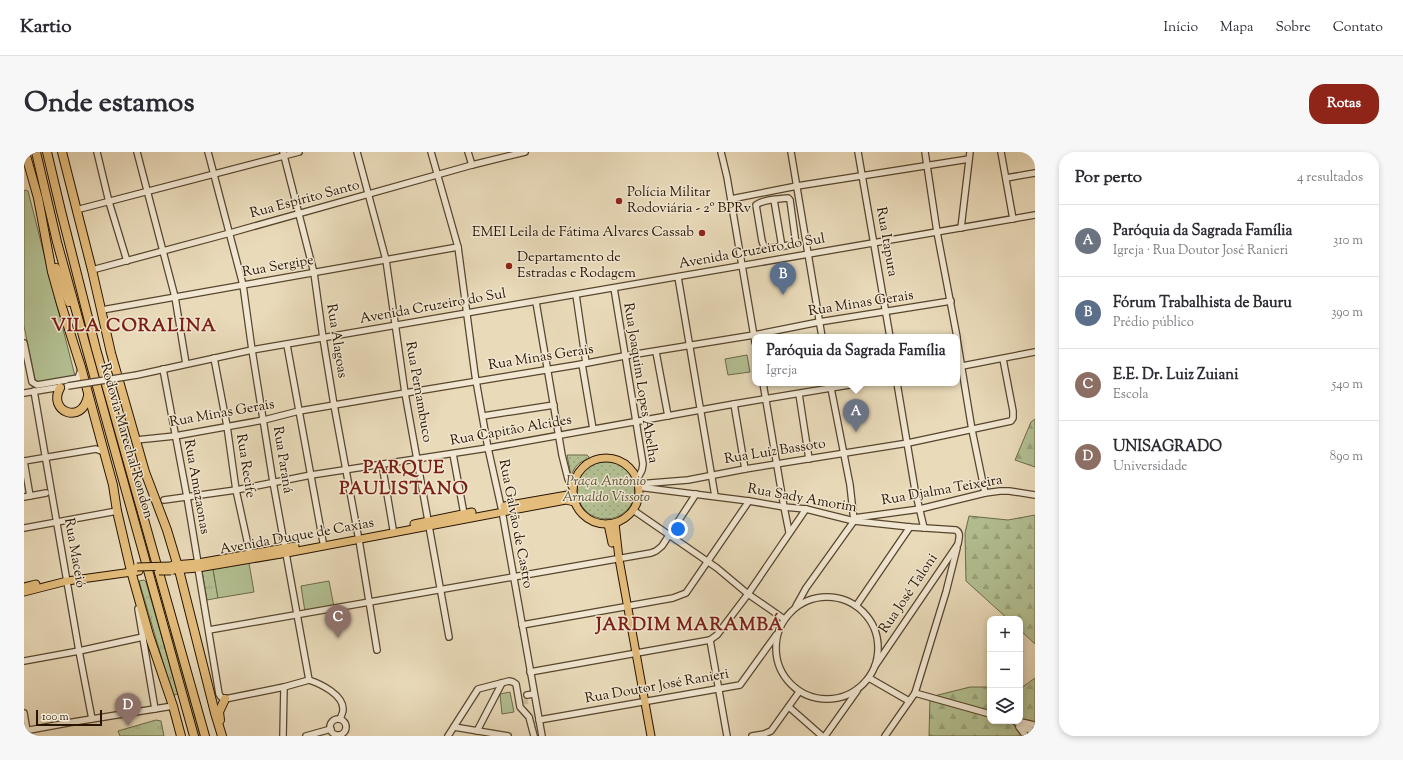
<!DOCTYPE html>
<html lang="pt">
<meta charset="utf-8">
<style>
body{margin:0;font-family:"Sorts Mill Goudy",serif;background:#f7f7f7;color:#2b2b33}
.controls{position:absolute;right:12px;bottom:12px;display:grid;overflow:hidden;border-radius:8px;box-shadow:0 2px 6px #0003}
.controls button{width:36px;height:36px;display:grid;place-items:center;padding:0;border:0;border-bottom:1px solid #e1e1e2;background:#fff;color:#2b2b33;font:20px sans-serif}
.scale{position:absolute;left:12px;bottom:10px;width:66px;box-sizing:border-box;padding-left:4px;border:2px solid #261300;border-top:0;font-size:11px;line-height:14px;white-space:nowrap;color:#261300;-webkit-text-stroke:3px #f1e7d2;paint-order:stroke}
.you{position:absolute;left:654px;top:377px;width:14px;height:14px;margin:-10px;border:3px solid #fff;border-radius:50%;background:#1a73e8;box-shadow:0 0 0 6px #1a73e833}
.badge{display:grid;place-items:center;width:26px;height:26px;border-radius:50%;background:#8f2418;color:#fff;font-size:13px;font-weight:700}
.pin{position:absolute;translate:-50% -33px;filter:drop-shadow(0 1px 2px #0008)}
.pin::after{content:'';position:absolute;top:21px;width:14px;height:12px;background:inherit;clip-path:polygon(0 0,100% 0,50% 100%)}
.popup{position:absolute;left:728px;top:182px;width:208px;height:52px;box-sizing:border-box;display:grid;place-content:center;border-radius:8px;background:#fff;filter:drop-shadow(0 1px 3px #0005);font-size:13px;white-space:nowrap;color:#7c7c81}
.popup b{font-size:15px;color:#2b2b33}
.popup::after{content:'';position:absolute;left:50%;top:100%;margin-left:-8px;border:8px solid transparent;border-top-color:#fff}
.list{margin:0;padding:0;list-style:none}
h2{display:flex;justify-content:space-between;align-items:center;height:52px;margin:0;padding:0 16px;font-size:17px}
h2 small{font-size:13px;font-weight:400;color:#7c7c81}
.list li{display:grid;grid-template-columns:26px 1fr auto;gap:12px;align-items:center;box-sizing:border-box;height:72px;padding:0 16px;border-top:1px solid #e1e1e2}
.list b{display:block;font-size:15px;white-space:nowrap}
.list p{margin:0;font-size:13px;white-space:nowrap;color:#7c7c81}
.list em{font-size:13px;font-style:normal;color:#7c7c81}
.icon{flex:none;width:22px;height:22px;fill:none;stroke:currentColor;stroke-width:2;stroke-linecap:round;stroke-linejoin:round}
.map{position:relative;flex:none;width:1011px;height:584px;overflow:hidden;border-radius:16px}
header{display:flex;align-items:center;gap:24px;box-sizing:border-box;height:56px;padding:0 20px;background:#fff;border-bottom:1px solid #e1e1e2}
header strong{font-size:19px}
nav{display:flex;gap:22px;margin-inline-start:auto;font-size:14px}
.intro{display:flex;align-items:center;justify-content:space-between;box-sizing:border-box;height:96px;padding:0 24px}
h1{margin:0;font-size:28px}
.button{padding:10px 18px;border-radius:16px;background:#8f2418;color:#fff;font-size:14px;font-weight:700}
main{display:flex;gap:24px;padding:0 24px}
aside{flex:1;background:#fff;border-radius:16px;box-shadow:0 2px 6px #0003}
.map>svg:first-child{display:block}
</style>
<header>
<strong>Kartio</strong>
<nav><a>Início</a><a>Mapa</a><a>Sobre</a><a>Contato</a></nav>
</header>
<div class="intro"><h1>Onde estamos</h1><a class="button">Rotas</a></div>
<main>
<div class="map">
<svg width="1011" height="584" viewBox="0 0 1011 584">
<defs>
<pattern id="grass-tufts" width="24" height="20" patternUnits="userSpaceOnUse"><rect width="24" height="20" fill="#b3c092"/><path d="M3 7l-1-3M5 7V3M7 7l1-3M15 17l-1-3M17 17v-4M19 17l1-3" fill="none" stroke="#9aa47c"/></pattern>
<pattern id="forest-firs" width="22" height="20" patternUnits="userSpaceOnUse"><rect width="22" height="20" fill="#b3c092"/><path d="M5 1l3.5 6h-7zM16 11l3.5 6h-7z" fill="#9aa47c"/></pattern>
<pattern id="park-dots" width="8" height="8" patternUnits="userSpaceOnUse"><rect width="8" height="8" fill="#b3c092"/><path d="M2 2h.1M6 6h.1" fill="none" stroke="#9aa47c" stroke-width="1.8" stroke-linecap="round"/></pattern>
</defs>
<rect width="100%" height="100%" fill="#e9dab9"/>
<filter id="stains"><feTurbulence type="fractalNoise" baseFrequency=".005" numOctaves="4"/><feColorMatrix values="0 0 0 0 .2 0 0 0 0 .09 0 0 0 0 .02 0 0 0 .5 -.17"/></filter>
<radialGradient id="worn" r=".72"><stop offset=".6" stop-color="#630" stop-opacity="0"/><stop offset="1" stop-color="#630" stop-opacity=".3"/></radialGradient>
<g fill="url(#grass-tufts)" stroke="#6c6a49">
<polygon points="189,417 194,446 183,448 178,419"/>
<polygon points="120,428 122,430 154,542 150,543 148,541 115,429"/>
<polygon points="152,483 179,584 173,584 145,484"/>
<polygon points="132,568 137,569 140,584 96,584 94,579"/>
</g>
<g fill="url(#forest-firs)" stroke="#6c6a49">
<polygon points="1011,267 1011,315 991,308 1007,270"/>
<polygon points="1011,363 1011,492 996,478 996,467 984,467 942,429 941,381 945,364 984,368"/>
<polygon points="1011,526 1011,584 905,584 906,545 946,535 966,535 966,569 996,569 996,534 1000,534"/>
</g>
<g fill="url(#park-dots)" stroke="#6c6a49">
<path d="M543,303H563L565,305V307C554,310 551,314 547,324Z"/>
<circle cx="582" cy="338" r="29"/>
</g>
<g fill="#b3c092" stroke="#6c6a49">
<polygon points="1,38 4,39 51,224 14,231 11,227 0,174 0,39"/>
<polygon points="723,203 726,220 704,223 701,207"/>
<polygon points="225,411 230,440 194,446 189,417"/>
<polygon points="305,429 310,455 281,460 277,434"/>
<polygon points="486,540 490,560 478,562 476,542"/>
</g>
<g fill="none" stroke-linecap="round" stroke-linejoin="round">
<polyline stroke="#ccbc9d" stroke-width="5.5" stroke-dasharray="5.5 3" stroke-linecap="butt" points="499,550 504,549"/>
<defs>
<g id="minor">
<polyline points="73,0 85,50 103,109"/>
<polyline points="113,0 151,145 162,212"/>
<polyline points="184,0 219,133 228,198 249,330 285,528"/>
<polyline points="259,0 290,121 299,186 310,253 334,383"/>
<polyline points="333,0 362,108 381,241 425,485"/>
<polyline points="407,0 434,95 451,223 464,296 478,359 518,584"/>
<polyline points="444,0 448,13"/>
<polyline points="697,0 703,25 731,190"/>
<polyline points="767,0 798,185"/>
<polyline points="834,0 866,185"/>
<polyline points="901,0 913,80 933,185"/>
<polyline points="977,0 989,67"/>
<polyline points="982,26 1011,21"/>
<path d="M764,46L766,48L772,92L741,97L738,89L732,53C740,47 754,47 764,46Z"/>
<polyline points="707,47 773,34 945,7"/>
<polyline points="750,48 758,95"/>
<polyline points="52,58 275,0"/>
<polyline points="937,76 946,0"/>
<polyline points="68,118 206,81 448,13 501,0"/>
<polyline points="654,125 691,344"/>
<polyline points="590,136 619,312 618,318 613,328"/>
<polyline points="552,143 562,211"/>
<polyline points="512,150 538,303 544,327 549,337"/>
<polyline points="78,158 434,95"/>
<polyline points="933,187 948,278 961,341"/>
<polyline points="0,191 8,230 13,233 54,226 57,218"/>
<polyline points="263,193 299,390"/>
<polyline points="632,200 644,264"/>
<polyline points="190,206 203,274 212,338 226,402"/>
<polyline points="558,212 569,277"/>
<polyline points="933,215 1011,200"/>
<polyline points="139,217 163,345 174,411"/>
<polyline points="113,223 228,198 1011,63"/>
<polyline points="739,231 760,355 765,380"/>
<polyline points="873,231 891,338 900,376"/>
<polyline points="10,239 55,499 68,567"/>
<polyline points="0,241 37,235"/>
<polyline points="775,242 785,307"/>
<polyline points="710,252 721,317"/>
<polyline points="459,264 530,253"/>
<polyline points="112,288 151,284 240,268 275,259 381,241 558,212 600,204 730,183 795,170 927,149"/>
<polyline points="429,302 440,362"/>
<polyline points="0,309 72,297 80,300"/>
<polyline points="0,309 6,344"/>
<polyline points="358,312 369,377"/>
<polyline points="614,332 664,328 721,317 884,291 987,269 989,266 989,259 979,207"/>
<path d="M614,335L725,349L760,355L782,357L830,369L886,375L932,378C937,381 935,386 934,392L851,514"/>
<polyline points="0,345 22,341"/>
<polyline points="140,348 212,338 287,323 464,296 710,252 837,231"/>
<polyline points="609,358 693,416 724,442 760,467"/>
<polyline points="830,366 896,357 961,341 976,339 985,339 1011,343"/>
<polyline points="0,376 93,359"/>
<polyline points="335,388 353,498"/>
<path d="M174,416L195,542L197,545L201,547L260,535L285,528C297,532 320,543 319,558C319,561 317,564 316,567"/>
<circle cx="803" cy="496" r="51"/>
<polyline points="604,454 649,446 662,441 725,349"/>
<polyline points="772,454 782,436 830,369 826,333 806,231"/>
<polyline points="832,454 886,375"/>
<polyline points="114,457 131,557"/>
<polyline points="498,473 600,455"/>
<polyline points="185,478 627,401 632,399 638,394 672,342"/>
<polyline points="686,488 703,584"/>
<polyline points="0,509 55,499 119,485"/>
<polyline points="506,520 686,488 693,483 724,442 782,357"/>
<polyline points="845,526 885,549"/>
<polyline points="891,541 966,562"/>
<polyline points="503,543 510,542"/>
<polyline points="765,555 798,584"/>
<polyline points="0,561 3,579"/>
<circle cx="314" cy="575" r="8"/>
<polyline points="515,568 716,533 752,483"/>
<polyline points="991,569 1000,576 1007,578 1007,584"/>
<polyline points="993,569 1010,573"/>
<polyline points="430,575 484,584"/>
<polyline points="995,575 1002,584"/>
<polyline points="0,579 49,570 149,554"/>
<polyline points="453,579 478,531"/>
<polyline points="259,584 260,535"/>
<polyline points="282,584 307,577"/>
<polyline points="424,584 454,537 485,529 489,530 492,532 496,555 505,565 510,584"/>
<polyline points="728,584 740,582 747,579 775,540"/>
<polyline points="801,584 833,539"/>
<polyline points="861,584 891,541 922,440 933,396"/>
</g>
<g id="major">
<circle cx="582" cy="339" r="33"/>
<polyline points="480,354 549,342"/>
<polyline points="591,371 595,407 627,584"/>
<polyline points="390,372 448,360"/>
<polyline points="584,372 588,391"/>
<polyline points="149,413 174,411 271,394"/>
<polyline points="149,418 174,416 263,401 542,348 550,350"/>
<polyline points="0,435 12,432"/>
<polyline points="0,440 43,429 115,419"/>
</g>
<g id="highway">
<polyline points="1,0 14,46 28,120 37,152 57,215 89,333 93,359 107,419 125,483 149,554 157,584"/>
<polyline points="12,0 33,90 170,584"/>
<polyline points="23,0 37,59 72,197 181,584"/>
<polyline points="38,0 68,118 87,201 121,320 143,378 155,418 191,561 198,584"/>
<polyline points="32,116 45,150"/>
<path d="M36,236C23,259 58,274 64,244"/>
<polyline points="196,568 195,560 201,547"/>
</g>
</defs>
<use href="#minor" stroke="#57452e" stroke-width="8"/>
<use href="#major" stroke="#261300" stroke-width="9"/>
<use href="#highway" stroke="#261300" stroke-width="10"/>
<use href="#minor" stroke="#f1e7d2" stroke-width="5.5"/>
<use href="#major" stroke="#e4bd7c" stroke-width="7"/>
<use href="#highway" stroke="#e4bd7c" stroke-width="8"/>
<defs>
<polyline id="minor-bridge" points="44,234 113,223"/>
<g id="major-bridge">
<polyline points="113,415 146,414"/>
<polyline points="135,419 147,419"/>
</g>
</defs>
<use href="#minor-bridge" stroke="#57452e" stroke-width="8" stroke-linecap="butt"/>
<use href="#major-bridge" stroke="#261300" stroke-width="9" stroke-linecap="butt"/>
<use href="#minor-bridge" stroke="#f1e7d2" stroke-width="5.5"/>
<use href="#major-bridge" stroke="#e4bd7c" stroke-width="7"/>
</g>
<g fill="#8f2418" stroke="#f1e7d2" stroke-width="1.5">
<circle cx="595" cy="49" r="4"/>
<circle cx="678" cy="81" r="4"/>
<circle cx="485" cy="114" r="4"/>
</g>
<g text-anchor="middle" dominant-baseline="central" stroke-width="3" stroke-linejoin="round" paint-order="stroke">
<g font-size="14" fill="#261300" stroke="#f1e7d2" text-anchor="start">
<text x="603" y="41">Polícia Militar<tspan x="603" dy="16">Rodoviária - 2º BPRv</tspan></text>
<text x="670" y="81" text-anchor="end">EMEI Leila de Fátima Alvares Cassab</text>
<text x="493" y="106">Departamento de<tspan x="493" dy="16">Estradas e Rodagem</tspan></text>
</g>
<g font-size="14" fill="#261300" stroke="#f1e7d2">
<text transform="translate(281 48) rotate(-15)">Rua Espírito Santo</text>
<text transform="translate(862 90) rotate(80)">Rua Itapura</text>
<text transform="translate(728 100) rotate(-10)">Avenida Cruzeiro do Sul</text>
<text transform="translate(254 115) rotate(-10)">Rua Sergipe</text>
<text transform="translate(837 152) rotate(-9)">Rua Minas Gerais</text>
<text transform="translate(409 155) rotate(-10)">Avenida Cruzeiro do Sul</text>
<text transform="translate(312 189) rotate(81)">Rua Alagoas</text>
<text transform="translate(517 206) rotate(-9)">Rua Minas Gerais</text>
<text transform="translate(616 231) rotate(81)">Rua Joaquim Lopes Abelha</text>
<text transform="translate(394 240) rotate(80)">Rua Pernambuco</text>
<text transform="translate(198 262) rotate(-10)">Rua Minas Gerais</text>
<text transform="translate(487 279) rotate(-10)">Rua Capitão Alcides</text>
<text transform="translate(102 289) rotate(74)">Rodovia Marechal Rondon</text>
<text transform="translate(751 300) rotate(-9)">Rua Luiz Bassoto</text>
<text transform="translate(258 308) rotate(81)">Rua Paraná</text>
<text transform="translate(221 314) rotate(81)">Rua Recife</text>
<text transform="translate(172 335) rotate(80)">Rua Amazaonas</text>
<text transform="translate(918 339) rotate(-10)">Rua Djalma Teixeira</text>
<text transform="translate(778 347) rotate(10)">Rua Sady Amorim</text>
<text transform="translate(491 372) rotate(79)">Rua Galvão de Castro</text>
<text transform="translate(273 385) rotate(-10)">Avenida Duque de Caxias</text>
<text transform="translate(50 401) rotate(80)">Rua Maceió</text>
<text transform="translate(885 442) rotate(-56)">Rua José Taloni</text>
<text transform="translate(633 535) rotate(-10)">Rua Doutor José Ranieri</text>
</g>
<g font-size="14" font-style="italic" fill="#575033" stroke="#f1e7d2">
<text x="582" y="330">Praça Antônio<tspan x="582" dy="16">Arnaldo Vissoto</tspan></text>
</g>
<g font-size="18" font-weight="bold" letter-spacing="1" fill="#7a1f14" stroke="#f1e7d2">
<text x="110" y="175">VILA CORALINA</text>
<text x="380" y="317">PARQUE<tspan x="380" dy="21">PAULISTANO</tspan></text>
<text x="666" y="474">JARDIM MARAMBÁ</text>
</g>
</g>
<rect width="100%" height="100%" filter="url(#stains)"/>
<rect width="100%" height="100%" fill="url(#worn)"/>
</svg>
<div class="controls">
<button>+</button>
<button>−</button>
<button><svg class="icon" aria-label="layers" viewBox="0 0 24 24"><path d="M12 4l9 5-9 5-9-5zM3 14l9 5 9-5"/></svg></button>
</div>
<div class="scale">100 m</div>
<div class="you"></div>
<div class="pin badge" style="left:832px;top:280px;background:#6b7280">A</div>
<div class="popup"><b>Paróquia da Sagrada Família</b>Igreja</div>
<div class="pin badge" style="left:759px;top:143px;background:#5c6f8a">B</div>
<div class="pin badge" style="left:314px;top:486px;background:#8d6e63">C</div>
<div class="pin badge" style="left:104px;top:574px;background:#8d6e63">D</div>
</div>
<aside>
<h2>Por perto<small>4 resultados</small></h2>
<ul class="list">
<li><span class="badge" style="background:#6b7280">A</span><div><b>Paróquia da Sagrada Família</b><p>Igreja · Rua Doutor José Ranieri</p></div><em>310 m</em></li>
<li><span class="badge" style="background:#5c6f8a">B</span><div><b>Fórum Trabalhista de Bauru</b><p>Prédio público</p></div><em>390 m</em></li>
<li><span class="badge" style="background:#8d6e63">C</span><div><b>E.E. Dr. Luiz Zuiani</b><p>Escola</p></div><em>540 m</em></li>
<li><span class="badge" style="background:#8d6e63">D</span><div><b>UNISAGRADO</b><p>Universidade</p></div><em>890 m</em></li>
</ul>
</aside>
</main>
